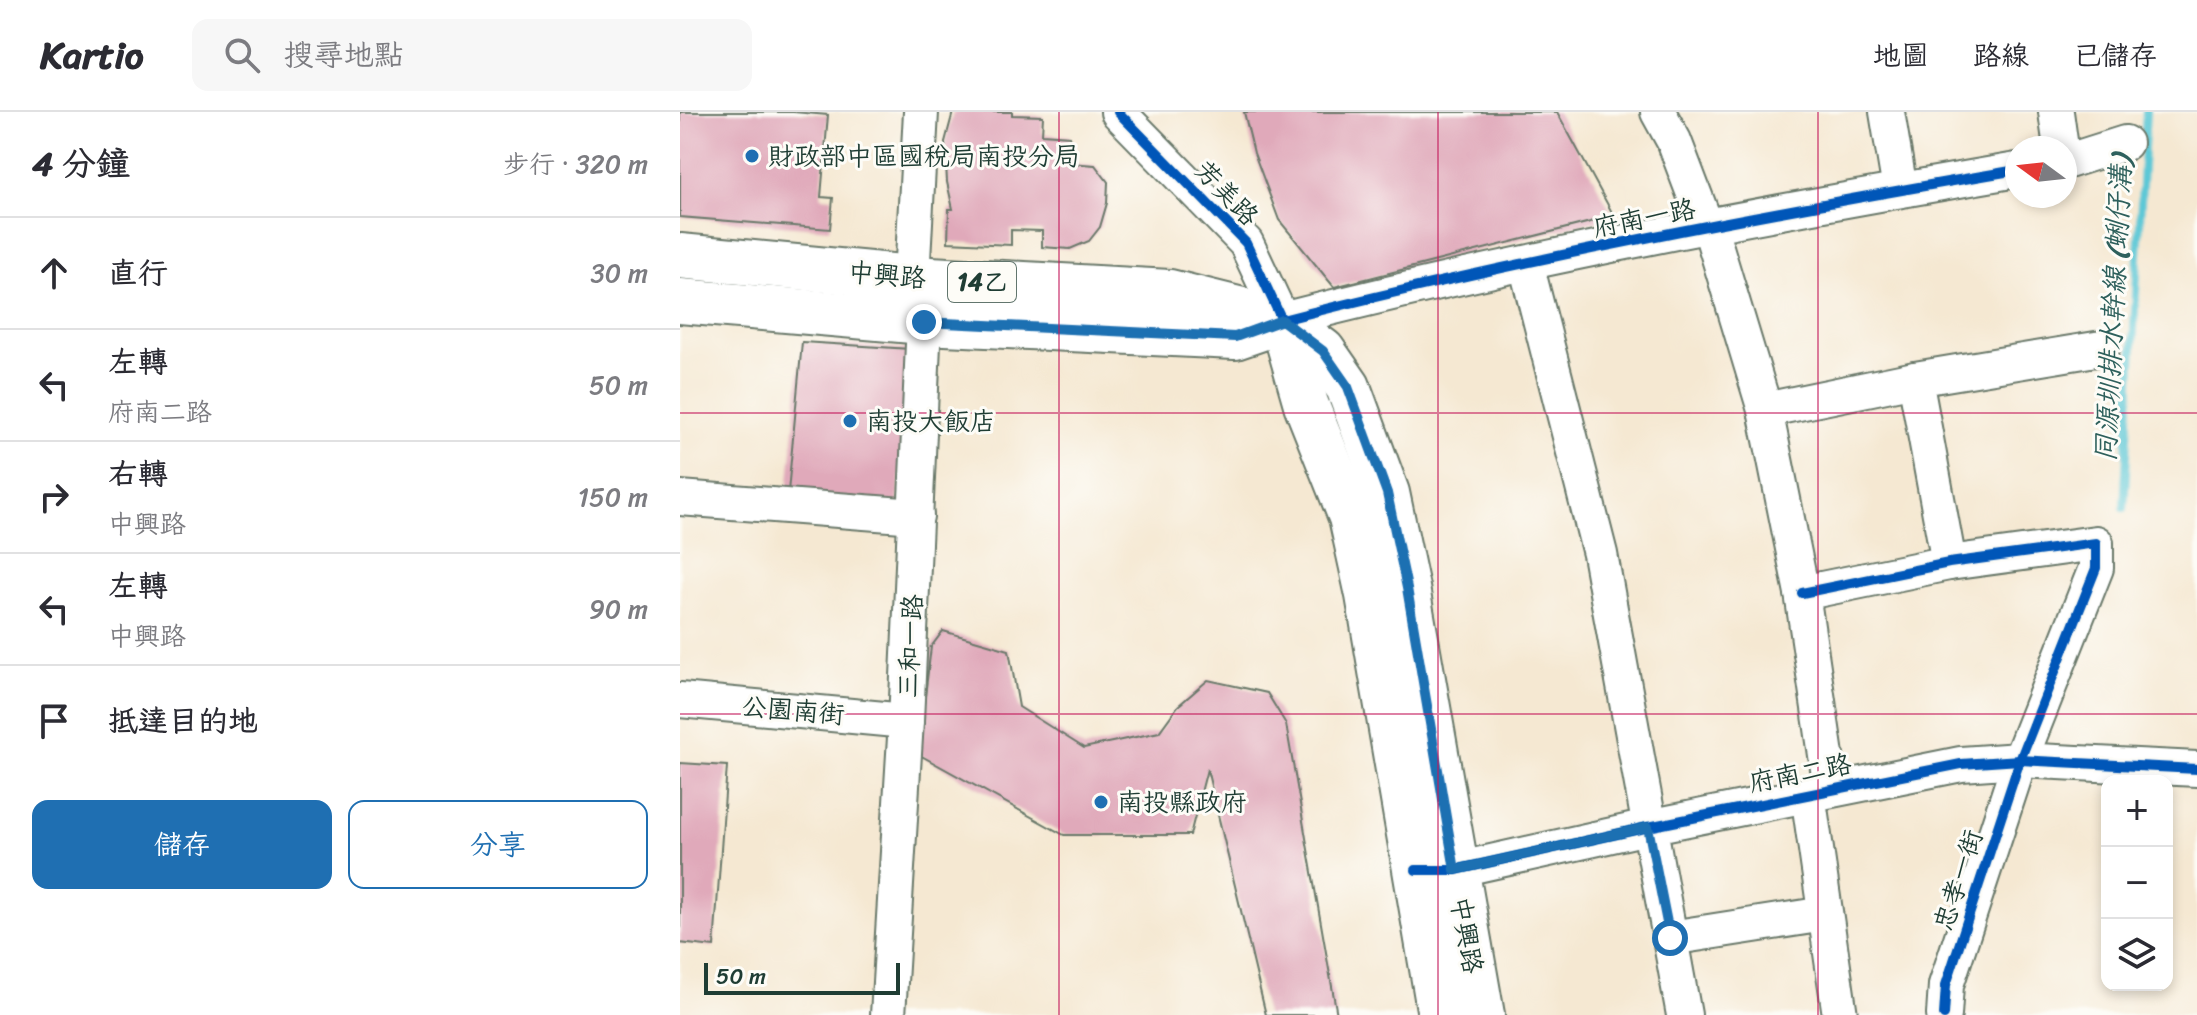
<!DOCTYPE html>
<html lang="zh-TW">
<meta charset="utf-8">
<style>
body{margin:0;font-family:Sriracha,"LXGW WenKai TC",sans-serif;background:#f7f7f7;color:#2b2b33}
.controls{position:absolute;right:24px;bottom:24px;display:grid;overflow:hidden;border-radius:16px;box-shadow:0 4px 12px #0003}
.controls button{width:72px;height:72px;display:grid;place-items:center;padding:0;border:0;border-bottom:2px solid #e1e1e2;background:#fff;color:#2b2b33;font:40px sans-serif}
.compass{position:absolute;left:1325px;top:24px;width:72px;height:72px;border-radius:50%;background:#fff;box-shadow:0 4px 12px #0003;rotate:285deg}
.scale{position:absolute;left:24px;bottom:20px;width:196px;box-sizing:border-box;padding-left:8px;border:4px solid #1f3d34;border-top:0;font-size:22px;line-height:28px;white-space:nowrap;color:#1f3d34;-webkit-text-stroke:6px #fdfcf7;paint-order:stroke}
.stop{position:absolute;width:24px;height:24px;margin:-18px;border:6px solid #1f6fb2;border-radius:50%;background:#fff}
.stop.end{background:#1f6fb2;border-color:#fff;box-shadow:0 2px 8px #0008}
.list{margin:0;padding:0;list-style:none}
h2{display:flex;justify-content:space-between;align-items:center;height:104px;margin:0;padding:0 32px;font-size:34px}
h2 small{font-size:26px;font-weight:400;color:#7c7c81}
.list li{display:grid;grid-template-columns:52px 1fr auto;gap:24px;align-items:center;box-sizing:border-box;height:112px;padding:0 32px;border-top:2px solid #e1e1e2}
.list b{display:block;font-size:30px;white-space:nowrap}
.list p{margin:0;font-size:26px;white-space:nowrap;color:#7c7c81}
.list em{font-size:26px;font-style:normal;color:#7c7c81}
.actions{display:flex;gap:16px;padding:24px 32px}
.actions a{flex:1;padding:18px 0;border:2px solid #1f6fb2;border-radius:16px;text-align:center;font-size:28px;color:#1f6fb2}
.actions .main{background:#1f6fb2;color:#fff}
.icon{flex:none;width:44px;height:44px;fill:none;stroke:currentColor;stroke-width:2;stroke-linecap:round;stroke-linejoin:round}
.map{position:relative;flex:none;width:1517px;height:903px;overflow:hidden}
header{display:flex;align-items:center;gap:48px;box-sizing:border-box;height:112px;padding:0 40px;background:#fff;border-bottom:2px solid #e1e1e2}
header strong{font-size:38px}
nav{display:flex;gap:44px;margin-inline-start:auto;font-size:28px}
.search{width:560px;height:72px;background:#f7f7f7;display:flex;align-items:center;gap:20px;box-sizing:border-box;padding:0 28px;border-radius:16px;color:#7c7c81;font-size:30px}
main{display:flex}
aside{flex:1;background:#fff}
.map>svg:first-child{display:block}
</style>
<header>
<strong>Kartio</strong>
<div class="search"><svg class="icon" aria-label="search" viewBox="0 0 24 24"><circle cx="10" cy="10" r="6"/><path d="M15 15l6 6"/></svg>搜尋地點</div>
<nav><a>地圖</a><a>路線</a><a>已儲存</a></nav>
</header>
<main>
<aside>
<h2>4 分鐘<small>步行 · 320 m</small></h2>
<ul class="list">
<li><svg class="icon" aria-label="ahead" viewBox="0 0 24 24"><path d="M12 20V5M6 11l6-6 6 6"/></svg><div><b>直行</b></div><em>30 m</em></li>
<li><svg class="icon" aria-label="left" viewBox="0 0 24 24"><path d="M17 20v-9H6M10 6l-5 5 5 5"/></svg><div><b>左轉</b><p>府南二路</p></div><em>50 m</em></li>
<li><svg class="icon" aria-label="right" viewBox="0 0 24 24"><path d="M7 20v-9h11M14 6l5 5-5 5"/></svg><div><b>右轉</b><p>中興路</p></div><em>150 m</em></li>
<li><svg class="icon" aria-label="left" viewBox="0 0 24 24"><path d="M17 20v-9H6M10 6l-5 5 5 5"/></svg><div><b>左轉</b><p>中興路</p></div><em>90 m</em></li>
<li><svg class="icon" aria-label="arrive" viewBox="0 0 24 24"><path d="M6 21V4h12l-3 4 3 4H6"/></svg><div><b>抵達目的地</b></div></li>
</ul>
<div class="actions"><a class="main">儲存</a><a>分享</a></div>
</aside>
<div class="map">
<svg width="1517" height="903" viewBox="0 0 1517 903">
<rect width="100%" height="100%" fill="#fdfcf7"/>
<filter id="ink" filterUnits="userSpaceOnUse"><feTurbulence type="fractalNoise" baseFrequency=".0125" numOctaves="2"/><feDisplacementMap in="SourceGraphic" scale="16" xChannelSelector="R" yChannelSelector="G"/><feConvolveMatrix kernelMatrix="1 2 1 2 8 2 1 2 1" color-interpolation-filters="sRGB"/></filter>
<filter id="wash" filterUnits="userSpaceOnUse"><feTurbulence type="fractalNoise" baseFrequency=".006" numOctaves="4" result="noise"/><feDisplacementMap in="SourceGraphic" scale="32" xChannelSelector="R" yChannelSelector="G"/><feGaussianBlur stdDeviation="1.8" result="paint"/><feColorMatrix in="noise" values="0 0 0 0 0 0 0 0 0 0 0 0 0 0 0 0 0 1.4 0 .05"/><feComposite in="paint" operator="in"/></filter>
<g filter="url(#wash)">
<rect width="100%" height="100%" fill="#f5e8d2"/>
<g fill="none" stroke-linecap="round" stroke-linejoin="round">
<polyline stroke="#5dc8d6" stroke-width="8" points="1444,396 1466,0"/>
</g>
<g id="blocks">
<g fill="#e0a9ba">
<polygon points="0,0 113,0 148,3 141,85 153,86 150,117 0,105"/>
<polygon points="273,0 332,0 332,3 363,4 362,22 390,24 389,51 415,53 428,70 427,91 420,115 409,129 390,137 362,135 362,119 331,118 331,133 268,130 269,97 273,97 267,70 265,30"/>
<polygon points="564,0 877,0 934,104 654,175 599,108 574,41"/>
<polygon points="122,230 230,237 218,392 108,380"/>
<polygon points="263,519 329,538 339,595 404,636 479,620 498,594 528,568 587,581 606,612 657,903 586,903 527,657 510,723 384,723 238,642 251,535"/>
<polygon points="0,651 47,654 34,835 0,831"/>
</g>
</g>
</g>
<g filter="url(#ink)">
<use href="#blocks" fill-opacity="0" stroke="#6a796b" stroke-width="2"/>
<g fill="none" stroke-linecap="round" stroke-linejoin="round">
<defs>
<g id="minor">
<path d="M438,0L566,131L602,208C844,146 1091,100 1337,58"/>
<polyline points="978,0 994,29 1027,116 1031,119 1085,298 1122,481 1151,677"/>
<polyline points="1207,0 1220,78"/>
<polyline points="1376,0 1381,36"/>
<polyline points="1385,50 1445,31"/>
<polyline points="846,152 920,442 1004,903"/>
<polyline points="1235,267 1269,451"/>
<polyline points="1085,298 1235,267 1422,236"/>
<polyline points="0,386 236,404"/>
<polyline points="1122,481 1269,451 1416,431 1416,456 1340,648 1266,873 1264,903"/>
<polyline points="0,588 226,609"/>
<polyline points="1128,682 1160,903"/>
<polyline points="753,758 775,758 968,715 1281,652 1340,648 1517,657"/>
<polyline points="990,826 1145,802"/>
<polyline points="208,903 226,609 244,210 232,166 241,0"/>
</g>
<g id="major">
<polyline points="0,144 232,166 490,180 602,208 643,239 668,275 707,381 727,476 802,903"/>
<polyline points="0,189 244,210 555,225 593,212"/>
<polyline points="602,208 626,292 671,405 688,483 760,903"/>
</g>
</defs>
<use href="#minor" stroke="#6a796b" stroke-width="38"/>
<use href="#major" stroke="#6a796b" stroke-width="48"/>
<use href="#minor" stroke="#fff" stroke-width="34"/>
<use href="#major" stroke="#fff" stroke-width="44"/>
<defs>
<g id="cycleway">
<path d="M438,0L566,131L602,208C844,146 1091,100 1337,58"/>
<polyline points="1122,481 1269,451 1416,431 1416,456 1340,648 1266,873 1264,903"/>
<polyline points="736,758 775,758 968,715 1281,652 1340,648 1517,657"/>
</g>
</defs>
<use href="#cycleway" stroke="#fdfcf7" stroke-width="15"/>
<use href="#cycleway" stroke="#0057b8" stroke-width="10"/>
</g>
</g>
<g fill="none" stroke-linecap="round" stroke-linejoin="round" filter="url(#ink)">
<polyline stroke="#1f6fb2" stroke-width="10" points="244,210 555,225 602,208 643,239 668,275 707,381 727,476 775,758 968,715 990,826"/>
</g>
<path fill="none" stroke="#c2185b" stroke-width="2" stroke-opacity="0.55" d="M379,0V903M758,0V903M1138,0V903M0,301H1517M0,602H1517"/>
<g fill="#1f6fb2" stroke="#fdfcf7" stroke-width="3">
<circle cx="72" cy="44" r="8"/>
<circle cx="170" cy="309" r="8"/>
<circle cx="421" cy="690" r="8"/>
</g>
<g text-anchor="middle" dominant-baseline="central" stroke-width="6" stroke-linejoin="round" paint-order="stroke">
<rect fill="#fdfcf7" stroke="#62766e" stroke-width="2" x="268" y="150" width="68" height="40" rx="6"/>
<g font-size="24" font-weight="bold" fill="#1f3d34">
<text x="302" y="170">14乙</text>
</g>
<g font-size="26" fill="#1f3d34" stroke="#fdfcf7" text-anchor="start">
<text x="88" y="44">財政部中區國稅局南投分局</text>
<text x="186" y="309">南投大飯店</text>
<text x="437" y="690">南投縣政府</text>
</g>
<g font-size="26" fill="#1f3d34" stroke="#fdfcf7">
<text transform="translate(547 81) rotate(46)">芳美路</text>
<text transform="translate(964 106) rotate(-11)">府南一路</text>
<text transform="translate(207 163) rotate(5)">中興路</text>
<text transform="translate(230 534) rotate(-87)">三和一路</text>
<text transform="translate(113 598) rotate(5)">公園南街</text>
<text transform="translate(1120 661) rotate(-11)">府南二路</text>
<text transform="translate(1278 768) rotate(-72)">忠孝一街</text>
<text transform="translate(787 823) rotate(80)">中興路</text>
</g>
<g font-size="28" font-style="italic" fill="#2e605c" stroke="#fdfcf7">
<text transform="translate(1433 197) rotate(-87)">同源圳排水幹線 (蜊仔溝)</text>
</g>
</g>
</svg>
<div class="controls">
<button>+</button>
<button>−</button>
<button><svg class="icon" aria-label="layers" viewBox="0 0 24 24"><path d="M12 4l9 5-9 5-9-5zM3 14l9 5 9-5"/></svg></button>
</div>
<svg class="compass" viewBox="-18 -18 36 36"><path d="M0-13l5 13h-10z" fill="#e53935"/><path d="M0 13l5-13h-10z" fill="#7c7c81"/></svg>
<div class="scale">50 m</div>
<div class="stop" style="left:990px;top:826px"></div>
<div class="stop end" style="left:244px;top:210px"></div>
</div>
</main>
